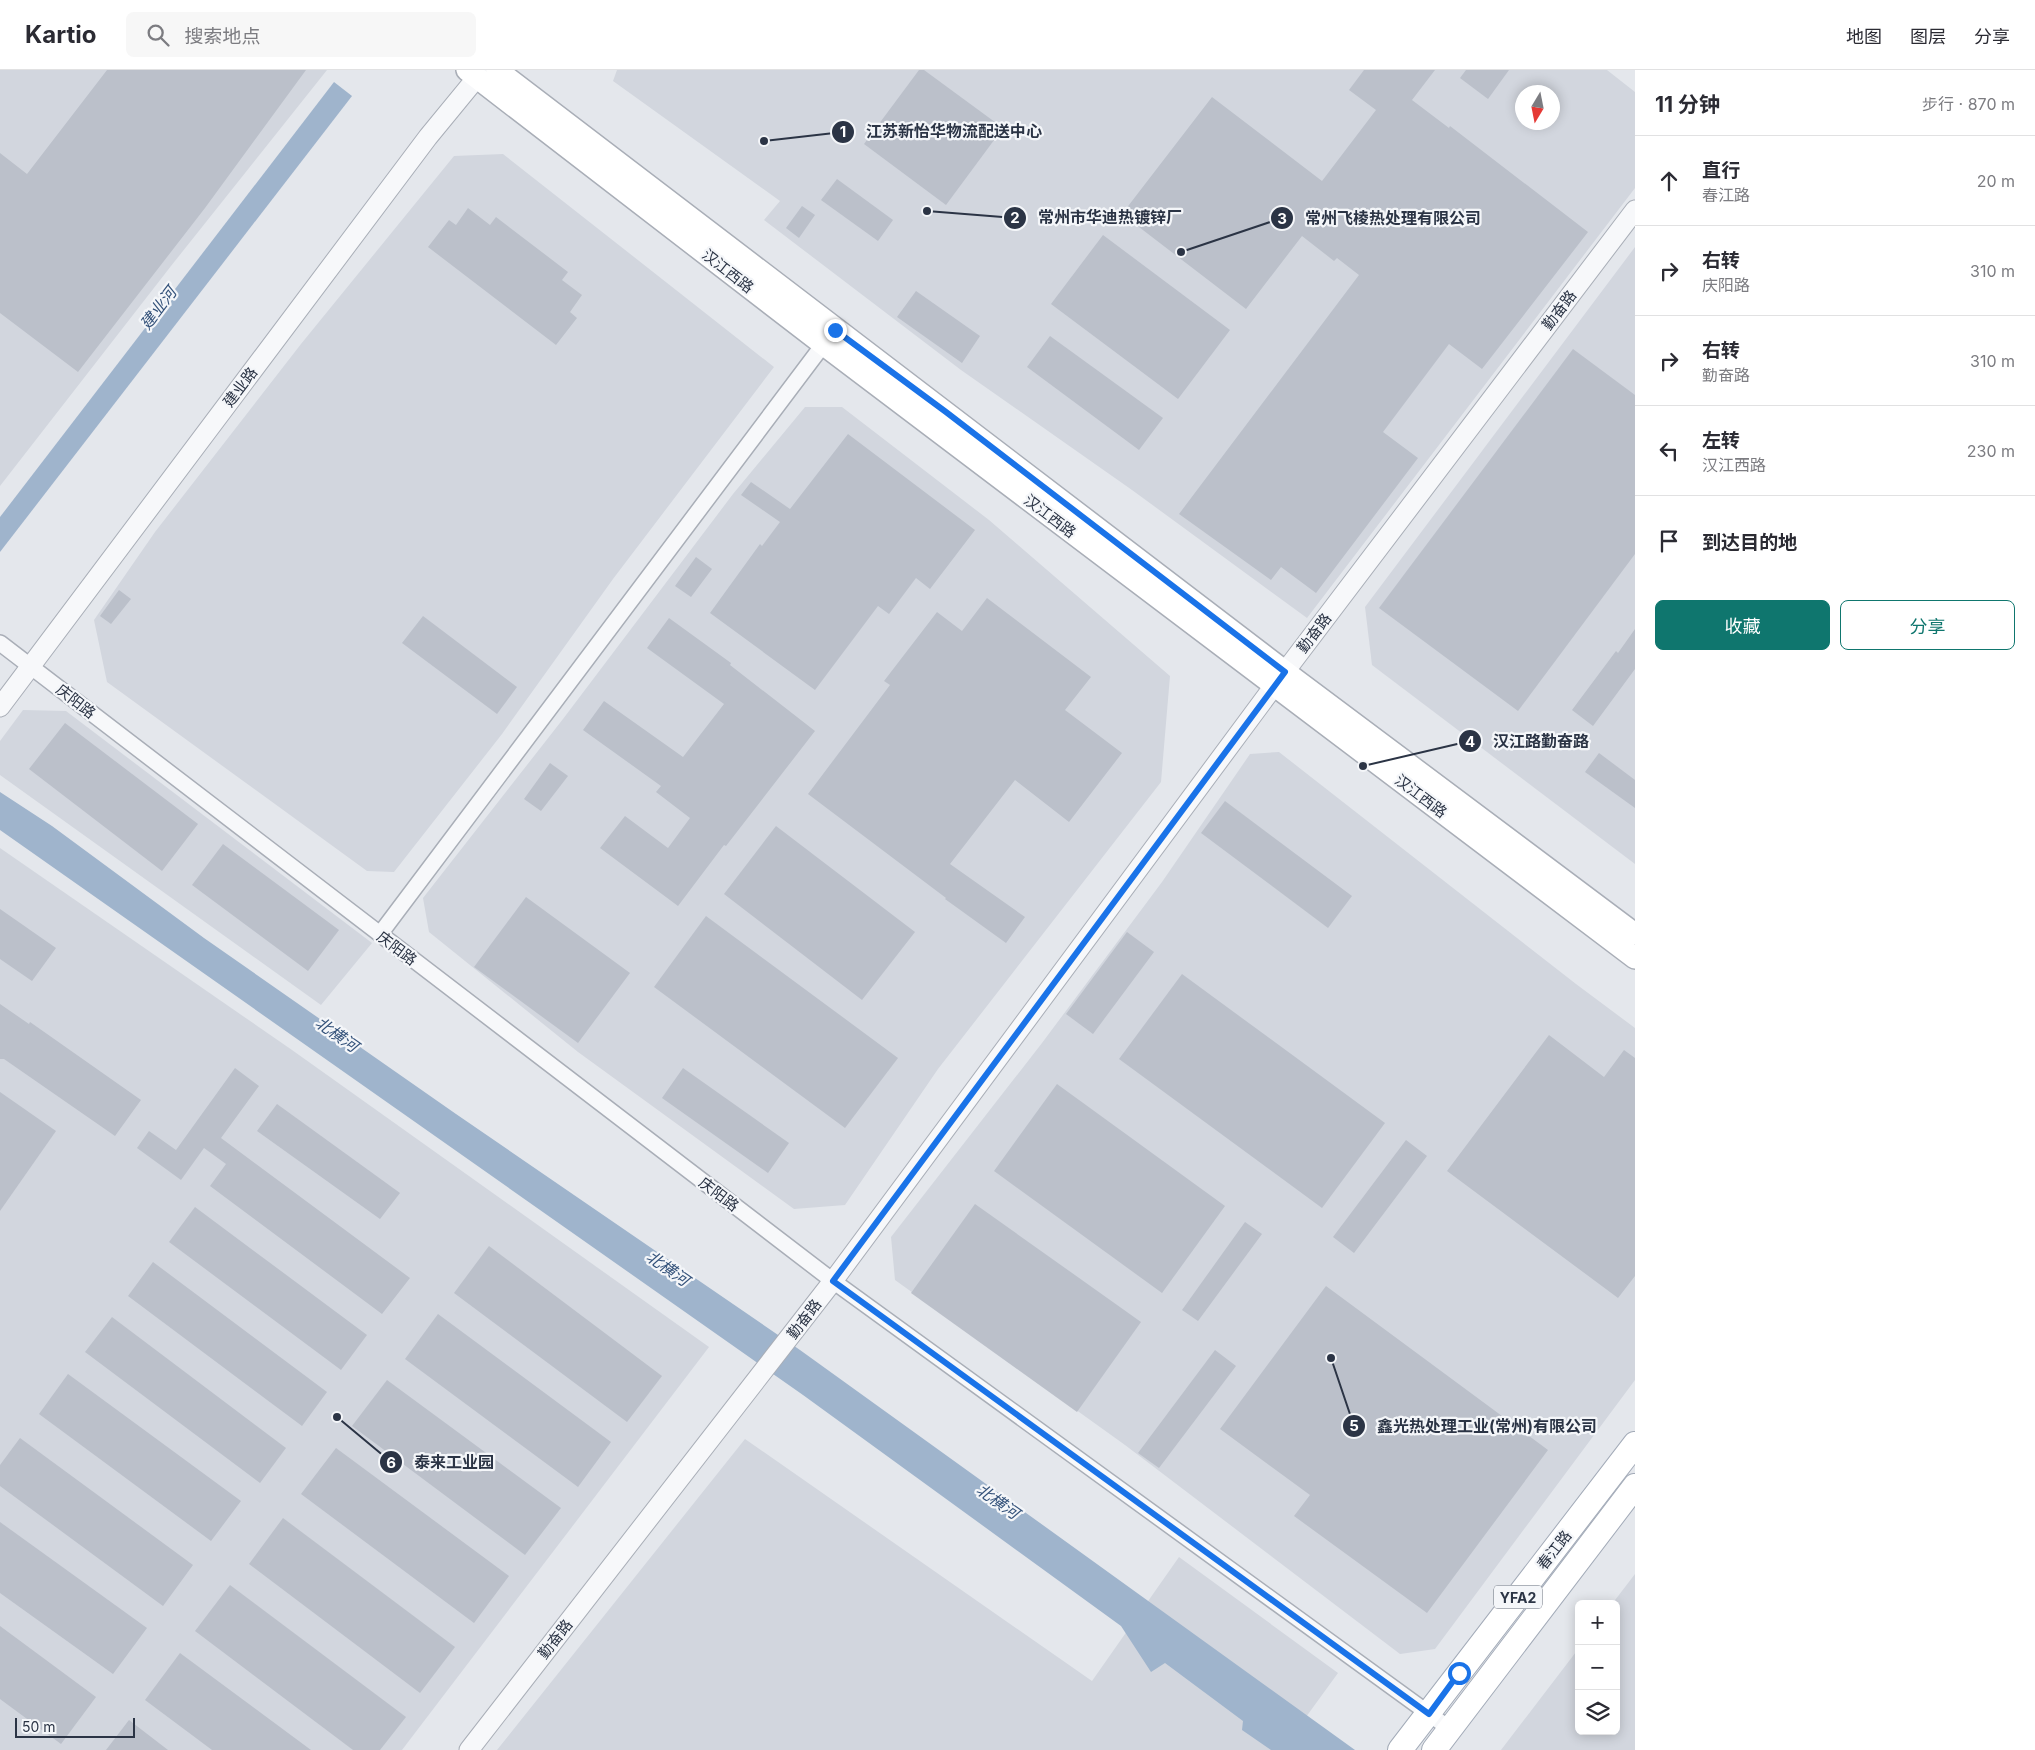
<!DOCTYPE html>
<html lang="zh">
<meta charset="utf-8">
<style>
body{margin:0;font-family:Inter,"Noto Sans SC",sans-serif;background:#f7f7f7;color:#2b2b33}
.controls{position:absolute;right:15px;bottom:15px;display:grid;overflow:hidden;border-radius:8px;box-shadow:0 2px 12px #0003}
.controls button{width:45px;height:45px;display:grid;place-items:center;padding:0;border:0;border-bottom:1px solid #e1e1e2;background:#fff;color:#2b2b33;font:25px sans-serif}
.compass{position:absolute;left:1515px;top:15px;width:45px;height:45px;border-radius:50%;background:#fff;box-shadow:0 2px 12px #0003;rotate:190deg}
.scale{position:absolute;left:15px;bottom:12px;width:120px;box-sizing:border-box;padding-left:5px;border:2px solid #2b3445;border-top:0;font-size:14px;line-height:18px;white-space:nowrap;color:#2b3445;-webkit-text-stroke:4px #f4f6f9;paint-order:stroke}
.stop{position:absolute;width:15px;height:15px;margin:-11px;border:4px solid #1a73e8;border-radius:50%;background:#fff}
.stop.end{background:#1a73e8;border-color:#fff;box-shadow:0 1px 5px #0008}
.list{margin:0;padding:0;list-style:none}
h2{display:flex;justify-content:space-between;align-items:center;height:65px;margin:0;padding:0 20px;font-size:21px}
h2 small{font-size:16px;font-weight:400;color:#7c7c81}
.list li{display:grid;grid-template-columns:32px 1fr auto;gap:15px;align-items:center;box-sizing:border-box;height:90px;padding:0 20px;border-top:1px solid #e1e1e2}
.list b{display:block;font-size:19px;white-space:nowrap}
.list p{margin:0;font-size:16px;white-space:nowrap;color:#7c7c81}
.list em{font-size:16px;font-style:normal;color:#7c7c81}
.actions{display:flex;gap:10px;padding:15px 20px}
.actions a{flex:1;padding:11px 0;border:1px solid #0f766e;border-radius:8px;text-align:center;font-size:18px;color:#0f766e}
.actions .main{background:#0f766e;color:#fff}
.icon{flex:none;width:28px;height:28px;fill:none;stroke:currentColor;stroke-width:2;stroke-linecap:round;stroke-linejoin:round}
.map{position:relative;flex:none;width:1635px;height:1680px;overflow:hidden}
header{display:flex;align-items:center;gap:30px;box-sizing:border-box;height:70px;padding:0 25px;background:#fff;border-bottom:1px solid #e1e1e2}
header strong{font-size:24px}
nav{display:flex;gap:28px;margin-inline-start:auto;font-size:18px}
.search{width:350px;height:45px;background:#f7f7f7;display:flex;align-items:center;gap:12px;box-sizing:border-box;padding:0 18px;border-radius:8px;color:#7c7c81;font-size:19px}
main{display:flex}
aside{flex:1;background:#fff}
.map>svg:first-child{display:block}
</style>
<header>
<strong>Kartio</strong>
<div class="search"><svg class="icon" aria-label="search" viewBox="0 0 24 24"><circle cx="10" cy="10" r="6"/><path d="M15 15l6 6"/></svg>搜索地点</div>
<nav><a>地图</a><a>图层</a><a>分享</a></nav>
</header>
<main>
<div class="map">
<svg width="1635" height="1680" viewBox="0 0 1635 1680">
<rect width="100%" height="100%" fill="#e4e7ec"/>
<g fill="#d2d6de" fill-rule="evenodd">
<polygon points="0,0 327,0 171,196 0,416"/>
<path d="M617,0H1607L1635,22V118L1307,548L1132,420L961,300L764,150L780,131L613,11ZM1522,22H1552V52H1522Z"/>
<polygon points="503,84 774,297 613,509 502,664 394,802 367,801 107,612 94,550 155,462 301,274 454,86"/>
<polygon points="1635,177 1635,794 1372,595 1365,537"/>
<polygon points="805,337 842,337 989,450 1170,606 1161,712 938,999 845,1135 794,1139 578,982 429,862 423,828 563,649 733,424"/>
<polygon points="23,640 66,641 372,873 321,935 0,705 0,671"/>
<polygon points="1279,682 1576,914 1635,958 1635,1310 1435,1579 1400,1584 1125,1375 895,1210 891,1167 1042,973 1162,812 1250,684"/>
<polygon points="0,778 292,980 709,1277 402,1680 0,1680"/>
<polygon points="745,1369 1092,1611 1179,1487 1338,1603 1282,1680 497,1680"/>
<polygon points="1635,1504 1635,1680 1501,1680 1579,1578 1579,1661 1616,1661 1616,1534 1612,1534"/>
</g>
<g fill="#9fb4cc">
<polygon points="334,12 352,26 0,482 0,447"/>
<polygon points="0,722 52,756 204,868 456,1044 800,1280 1355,1680 1271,1680 1242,1660 1243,1651 1165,1593 1151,1602 1121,1556 803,1325 0,760"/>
</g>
<g fill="#bbc0ca">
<polygon points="107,0 306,0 205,138 78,302 0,243 0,83 27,104"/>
<polygon points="919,0 924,0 1003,58 946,135 864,74"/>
<polygon points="1364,0 1435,0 1412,30 1449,58 1450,56 1588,162 1482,299 1449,274 1383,362 1418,388 1316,523 1281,497 1271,510 1179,444 1359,205 1337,188 1334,191 1302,166 1246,239 1122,144 1212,27 1322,111 1376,40 1349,20"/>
<polygon points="1466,0 1509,0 1488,29 1460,8"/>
<polygon points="837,109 893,150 878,171 821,130"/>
<polygon points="802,136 815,145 799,168 786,158"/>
<polygon points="468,138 490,155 496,147 568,202 562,210 582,225 570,242 577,248 556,275 428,177 449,150 456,155"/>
<polygon points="1103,165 1230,260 1178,329 1051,234"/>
<polygon points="916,221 980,266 962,293 897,247"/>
<polygon points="1050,266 1163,348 1139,380 1027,297"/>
<polygon points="1573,279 1635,325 1635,484 1518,641 1379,538"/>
<polygon points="848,364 975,460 930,519 916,508 889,544 878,536 815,620 710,543 760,474 762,476 780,452 741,425 751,412 790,439"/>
<polygon points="696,487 712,499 691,527 675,516"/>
<polygon points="119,520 131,529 111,554 100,546"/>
<polygon points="987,528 1091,607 1065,640 1122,683 1069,752 1015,710 950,794 1025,847 1006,873 945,829 946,828 808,724 890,615 884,611 937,542 962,561"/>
<polygon points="423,546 517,617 497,644 402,573"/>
<polygon points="669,548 731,593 730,595 815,661 726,776 724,775 678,836 600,778 625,746 668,778 690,748 656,722 661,716 583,660 604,631 683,687 724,634 647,578"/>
<polygon points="1635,559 1635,599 1593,656 1572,640 1616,581 1618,583"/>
<polygon points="65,653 198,754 162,801 29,699"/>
<polygon points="1599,683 1635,710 1635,738 1585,702"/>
<polygon points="550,693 568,706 541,741 524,729"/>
<polygon points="1225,731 1352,826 1328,858 1201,763"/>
<polygon points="776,756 915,862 862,930 724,824"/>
<polygon points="223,774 339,860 308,901 192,815"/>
<polygon points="526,827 630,903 578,973 474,897"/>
<polygon points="0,839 56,878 32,911 0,889"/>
<polygon points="706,846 898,988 845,1058 654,917"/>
<polygon points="1127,862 1154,882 1093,964 1066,944"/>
<polygon points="1182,904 1385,1053 1322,1138 1119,989"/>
<polygon points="0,934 29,954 30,952 141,1030 115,1066 4,989 0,989"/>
<polygon points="1549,965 1604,1007 1624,980 1635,988 1635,1206 1618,1228 1447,1101"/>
<polygon points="235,998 259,1016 221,1068 410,1208 382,1244 210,1116 226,1094 204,1078 181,1110 137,1078 149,1061 176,1080"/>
<polygon points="683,998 789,1073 768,1103 662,1028"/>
<polygon points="1057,1014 1225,1136 1162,1223 994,1101"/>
<polygon points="0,1022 56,1061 0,1141"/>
<polygon points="277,1034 400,1123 380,1149 257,1061"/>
<polygon points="1406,1070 1427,1086 1354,1183 1333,1167"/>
<polygon points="975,1134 1141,1252 1077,1342 911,1223"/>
<polygon points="195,1137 367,1265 341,1300 169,1172"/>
<polygon points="1245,1152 1262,1164 1198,1251 1182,1240"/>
<polygon points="489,1176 662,1306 627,1352 454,1223"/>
<polygon points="153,1192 327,1322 302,1356 128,1226"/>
<polygon points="1326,1216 1548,1380 1427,1543 1294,1446 1310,1425 1220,1359"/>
<polygon points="438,1244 611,1372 578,1417 405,1289"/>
<polygon points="112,1247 286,1378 260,1413 85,1282"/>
<polygon points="1215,1280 1236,1296 1159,1398 1138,1383"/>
<polygon points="68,1304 241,1431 211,1471 39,1344"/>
<polygon points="387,1310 561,1438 525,1485 352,1356"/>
<polygon points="20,1368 193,1495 163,1536 0,1416 0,1395"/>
<polygon points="336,1378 509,1506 474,1553 301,1424"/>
<polygon points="283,1448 455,1577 420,1623 249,1494"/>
<polygon points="0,1452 147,1558 113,1604 0,1523"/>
<polygon points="230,1515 406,1647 380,1680 353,1680 195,1561"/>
<polygon points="0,1556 96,1627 61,1674 0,1629"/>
<polygon points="180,1583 311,1680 212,1680 145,1630"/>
<polygon points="129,1650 168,1680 106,1680"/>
</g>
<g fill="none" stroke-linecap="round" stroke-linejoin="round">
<defs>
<g id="minor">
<polyline points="0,573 833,1211 1450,1659"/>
<polyline points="380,864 829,267"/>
</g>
<g id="tertiary">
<polyline points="0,637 428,67 483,0"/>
<polyline points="469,1680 833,1211 1274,616 1635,140"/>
</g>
<g id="secondary">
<polyline points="467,0 824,275 1635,888"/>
<polyline points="497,0 1296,610 1635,864"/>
</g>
<g id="primary">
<polyline points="1400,1680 1635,1374"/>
<polyline points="1434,1680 1635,1416"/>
</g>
</defs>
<use href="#minor" stroke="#a9aeb7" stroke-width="18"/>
<use href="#tertiary" stroke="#a9aeb7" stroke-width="21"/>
<use href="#secondary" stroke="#a9aeb7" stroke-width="24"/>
<use href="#primary" stroke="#a3abb8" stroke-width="26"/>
<use href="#minor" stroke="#f7f8fa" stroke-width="15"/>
<use href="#tertiary" stroke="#f7f8fa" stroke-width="19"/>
<use href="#secondary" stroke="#fff" stroke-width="21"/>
<use href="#primary" stroke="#fff" stroke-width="24"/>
</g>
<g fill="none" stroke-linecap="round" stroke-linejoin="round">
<polyline stroke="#1a73e8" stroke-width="6" points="835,260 946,342 1285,602 833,1211 1429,1644 1459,1603"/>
</g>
<g text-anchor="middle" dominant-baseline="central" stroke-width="4.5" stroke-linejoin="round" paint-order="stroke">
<rect fill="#f4f6f9" stroke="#676e7b" stroke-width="1" x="1494" y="1515.5" width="48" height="23" rx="4"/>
<g font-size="14" font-weight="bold" fill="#2b3445">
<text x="1518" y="1527">YFA2</text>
</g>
<g font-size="15" fill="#2b3445" stroke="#f4f6f9">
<text transform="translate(728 201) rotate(38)">汉江西路</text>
<text transform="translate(1559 240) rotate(-53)">勤奋路</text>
<text transform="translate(240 317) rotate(-53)">建业路</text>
<text transform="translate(1050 446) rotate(37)">汉江西路</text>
<text transform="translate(1314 563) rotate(-53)">勤奋路</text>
<text transform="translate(76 631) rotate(38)">庆阳路</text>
<text transform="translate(1421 726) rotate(37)">汉江西路</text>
<text transform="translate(397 878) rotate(37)">庆阳路</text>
<text transform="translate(719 1124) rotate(37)">庆阳路</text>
<text transform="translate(804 1249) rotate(-53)">勤奋路</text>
<text transform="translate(1554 1480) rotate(-52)">春江路</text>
<text transform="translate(555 1569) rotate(-52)">勤奋路</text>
</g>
<g font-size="16" font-style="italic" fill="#34527a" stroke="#f4f6f9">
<text transform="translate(158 238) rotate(-53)">建业河</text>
<text transform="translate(337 964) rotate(35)">北横河</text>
<text transform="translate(668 1198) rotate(35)">北横河</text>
<text transform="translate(998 1431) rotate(35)">北横河</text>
</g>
</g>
<path fill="none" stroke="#2b3445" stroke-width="2" d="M764 71L843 62M927 141L1015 148M1181 182L1282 148M1363 696L1470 671M1331 1288L1354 1356M337 1347L391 1392"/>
<g fill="#2b3445" stroke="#f4f6f9" stroke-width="2">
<circle cx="764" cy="71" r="5"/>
<circle cx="927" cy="141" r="5"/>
<circle cx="1181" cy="182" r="5"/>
<circle cx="1363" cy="696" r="5"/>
<circle cx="1331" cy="1288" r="5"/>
<circle cx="337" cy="1347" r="5"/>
<circle cx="843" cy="62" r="12"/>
<circle cx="1015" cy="148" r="12"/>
<circle cx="1282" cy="148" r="12"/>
<circle cx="1470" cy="671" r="12"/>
<circle cx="1354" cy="1356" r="12"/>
<circle cx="391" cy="1392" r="12"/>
</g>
<g font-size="15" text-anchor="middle" font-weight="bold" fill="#fff">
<text x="843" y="67">1</text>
<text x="1015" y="153">2</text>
<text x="1282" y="154">3</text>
<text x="1470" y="677">4</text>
<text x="1354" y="1361">5</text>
<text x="391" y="1398">6</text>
</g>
<g font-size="16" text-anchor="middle" font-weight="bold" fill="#2b3445" stroke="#f4f6f9" stroke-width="4.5" stroke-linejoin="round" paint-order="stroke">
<text x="954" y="67">江苏新怡华物流配送中心</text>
<text x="1110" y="153">常州市华迪热镀锌厂</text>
<text x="1393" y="154">常州飞棱热处理有限公司</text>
<text x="1541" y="677">汉江路勤奋路</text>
<text x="1487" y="1362">鑫光热处理工业(常州)有限公司</text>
<text x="454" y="1398">泰来工业园</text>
</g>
</svg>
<div class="controls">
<button>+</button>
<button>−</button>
<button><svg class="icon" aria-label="layers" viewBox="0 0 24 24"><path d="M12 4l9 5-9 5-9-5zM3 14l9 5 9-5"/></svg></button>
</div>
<svg class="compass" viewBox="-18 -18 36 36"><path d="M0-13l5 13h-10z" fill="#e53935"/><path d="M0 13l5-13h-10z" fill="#7c7c81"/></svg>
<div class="scale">50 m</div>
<div class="stop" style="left:1459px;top:1603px"></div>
<div class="stop end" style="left:835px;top:260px"></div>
</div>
<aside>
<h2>11 分钟<small>步行 · 870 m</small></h2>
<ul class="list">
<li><svg class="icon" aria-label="ahead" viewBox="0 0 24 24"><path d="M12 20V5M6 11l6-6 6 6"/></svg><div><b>直行</b><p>春江路</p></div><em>20 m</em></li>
<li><svg class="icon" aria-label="right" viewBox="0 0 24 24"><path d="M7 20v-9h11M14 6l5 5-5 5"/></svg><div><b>右转</b><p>庆阳路</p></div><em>310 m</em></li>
<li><svg class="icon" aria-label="right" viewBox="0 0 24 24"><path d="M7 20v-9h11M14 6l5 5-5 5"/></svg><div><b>右转</b><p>勤奋路</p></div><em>310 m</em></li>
<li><svg class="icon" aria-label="left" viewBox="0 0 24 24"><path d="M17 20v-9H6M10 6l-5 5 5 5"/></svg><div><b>左转</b><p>汉江西路</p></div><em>230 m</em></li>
<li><svg class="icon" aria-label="arrive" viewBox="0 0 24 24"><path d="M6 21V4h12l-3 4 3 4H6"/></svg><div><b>到达目的地</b></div></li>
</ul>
<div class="actions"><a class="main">收藏</a><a>分享</a></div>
</aside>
</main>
